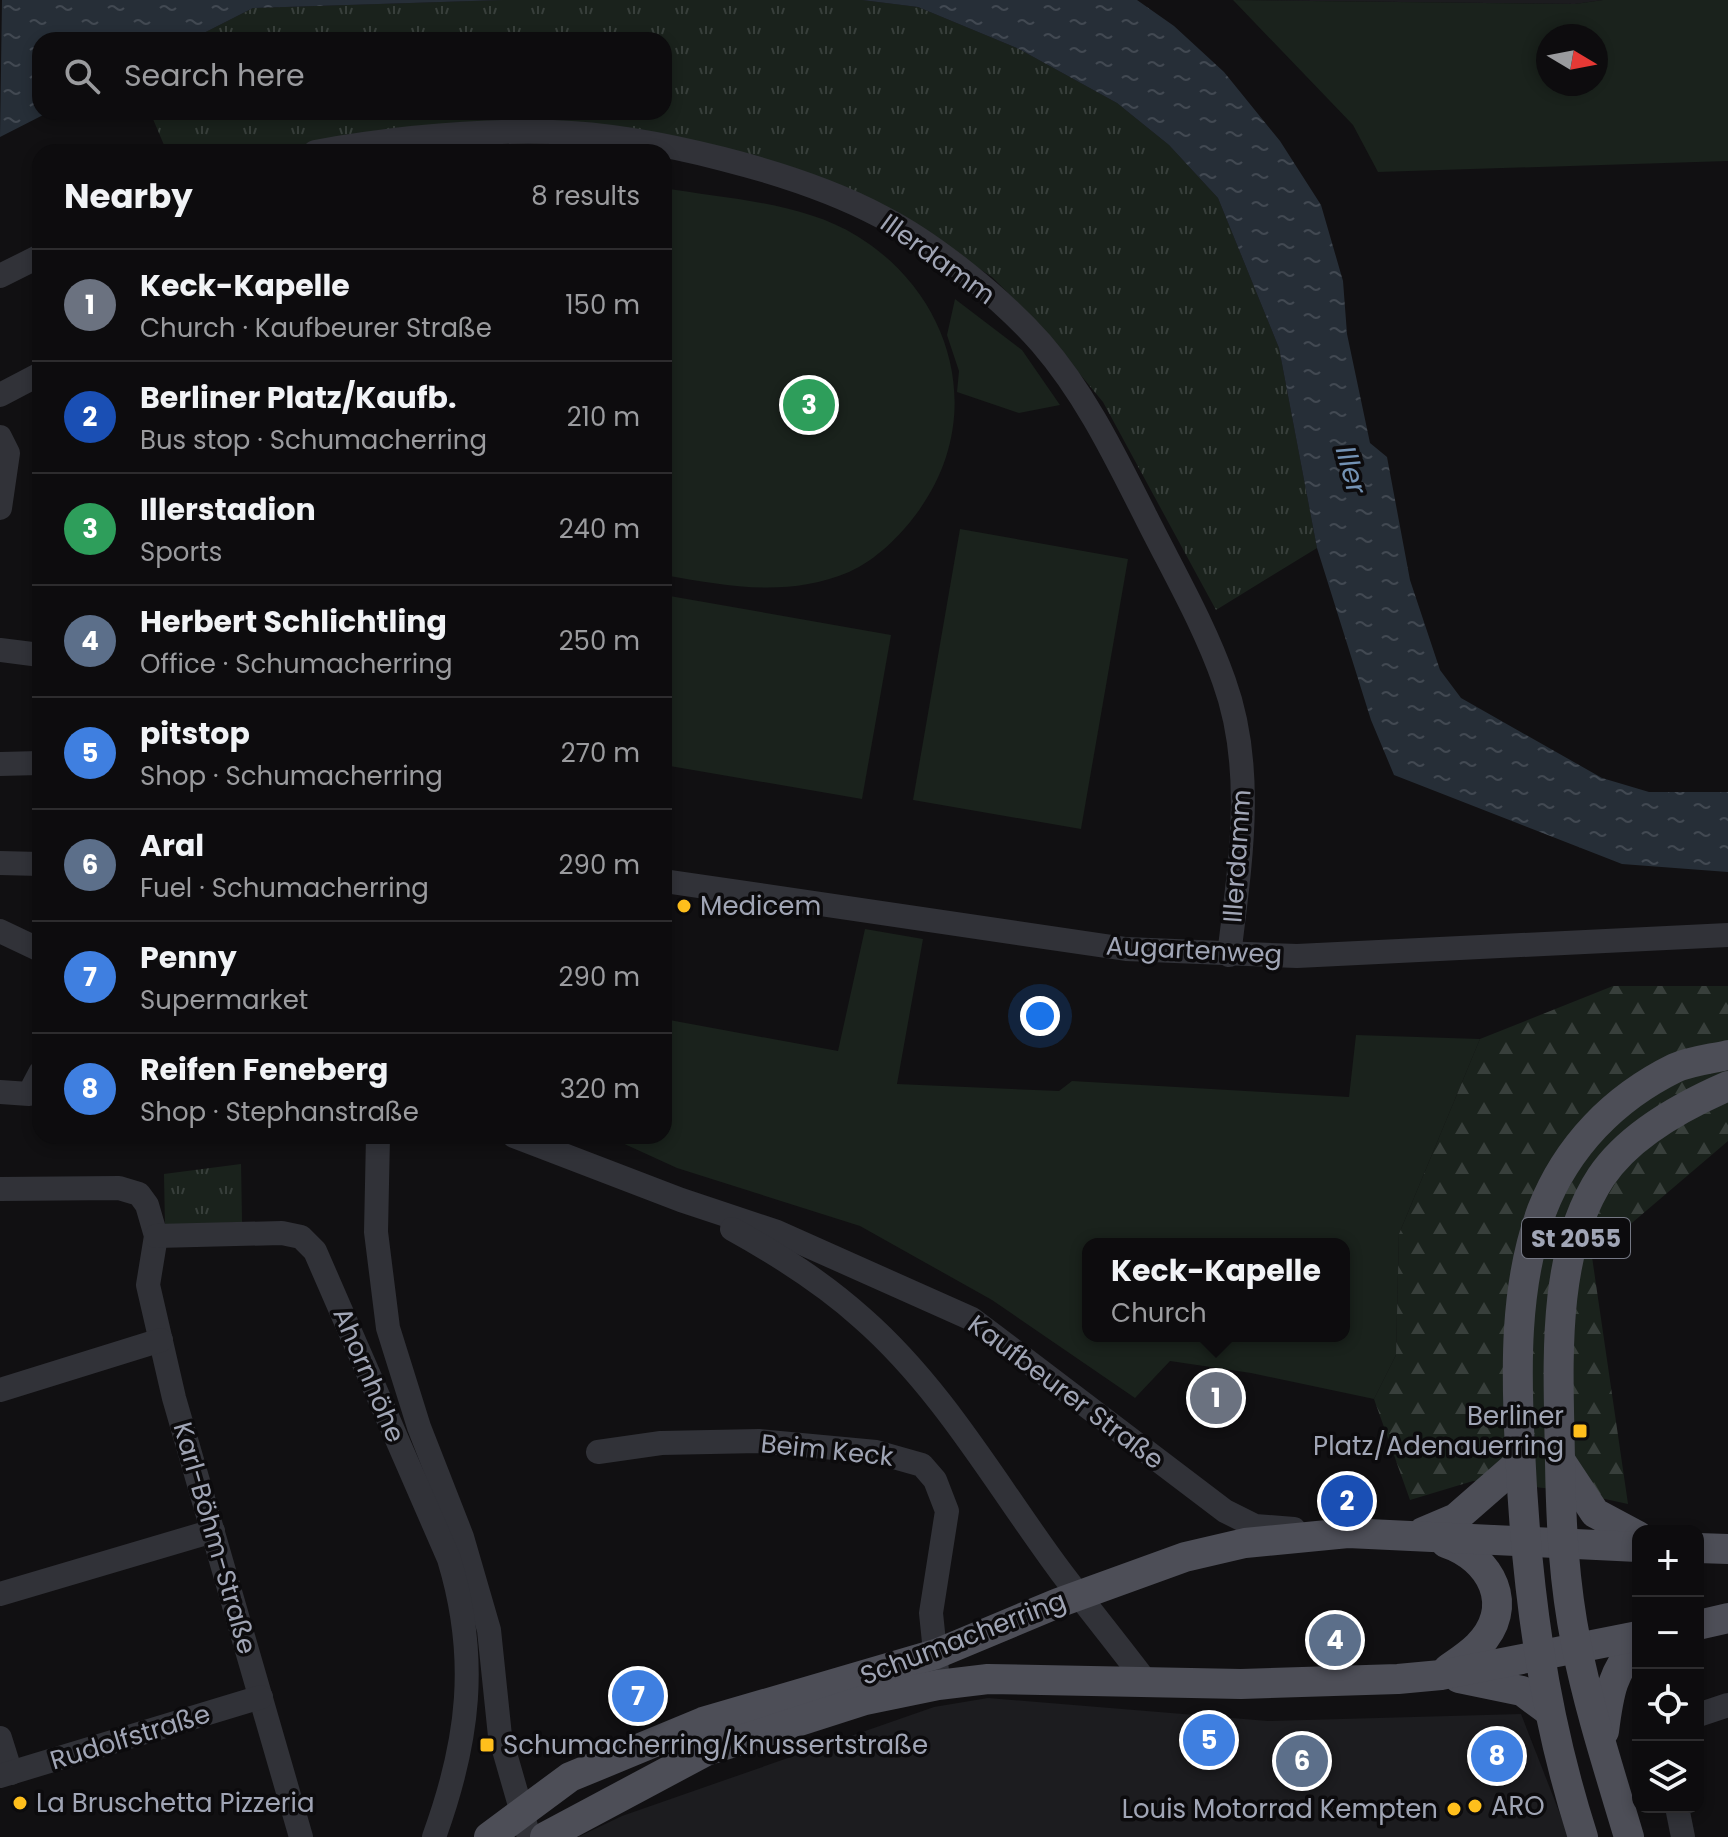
<!DOCTYPE html>
<meta charset="utf-8">
<style>
body{margin:0;font-family:Poppins,sans-serif;background:#1b1a1c;color:#f1f3f6}
.controls{position:absolute;right:24px;bottom:24px;display:grid;overflow:hidden;border-radius:16px;box-shadow:0 4px 12px #0003}
.controls button{width:72px;height:72px;display:grid;place-items:center;padding:0;border:0;border-bottom:2px solid #2d2c2e;background:#0d0c0e;color:#f1f3f6;font:40px sans-serif}
.compass{position:absolute;left:1536px;top:24px;width:72px;height:72px;border-radius:50%;background:#0d0c0e;box-shadow:0 4px 12px #0003;rotate:100deg}
.you{position:absolute;left:1040px;top:1016px;width:28px;height:28px;margin:-20px;border:6px solid #fff;border-radius:50%;background:#1a73e8;box-shadow:0 0 0 12px #1a73e833}
.badge{display:grid;place-items:center;width:52px;height:52px;border-radius:50%;background:#2563eb;color:#fff;font-size:26px;font-weight:700}
.pin{position:absolute;translate:-50% -50%;border:4px solid #fff;box-shadow:0 2px 8px #0006}
.popup{position:absolute;left:1082px;top:1238px;width:268px;height:104px;box-sizing:border-box;display:grid;place-content:center;border-radius:16px;background:#0d0c0e;filter:drop-shadow(0 2px 6px #0005);font-size:26px;white-space:nowrap;color:#9a9b9e}
.popup b{font-size:30px;color:#f1f3f6}
.popup::after{content:'';position:absolute;left:50%;top:100%;margin-left:-16px;border:16px solid transparent;border-top-color:#0d0c0e}
.list{margin:0;padding:0;list-style:none}
h2{display:flex;justify-content:space-between;align-items:center;height:104px;margin:0;padding:0 32px;font-size:34px}
h2 small{font-size:26px;font-weight:400;color:#9a9b9e}
.list li{display:grid;grid-template-columns:52px 1fr auto;gap:24px;align-items:center;box-sizing:border-box;height:112px;padding:0 32px;border-top:2px solid #2d2c2e}
.list b{display:block;font-size:30px;white-space:nowrap}
.list p{margin:0;font-size:26px;white-space:nowrap;color:#9a9b9e}
.list em{font-size:26px;font-style:normal;color:#9a9b9e}
.icon{flex:none;width:44px;height:44px;fill:none;stroke:currentColor;stroke-width:2;stroke-linecap:round;stroke-linejoin:round}
.map{position:relative;flex:none;width:1728px;height:1837px;overflow:hidden}
.search{position:absolute;background:#0d0c0e;box-shadow:0 4px 12px #0003;left:32px;top:32px;width:640px;height:88px;display:flex;align-items:center;gap:20px;box-sizing:border-box;padding:0 28px;border-radius:24px;color:#9a9b9e;font-size:30px}
.panel{position:absolute;background:#0d0c0e;box-shadow:0 4px 12px #0003;left:32px;top:144px;width:640px;height:1000px;border-radius:24px}
.map>svg:first-child{display:block}
</style>
<div class="map">
<svg width="1728" height="1837" viewBox="0 0 1728 1837">
<defs>
<pattern id="forest-firs" width="22" height="20" patternUnits="userSpaceOnUse" patternTransform="scale(2)"><rect width="22" height="20" fill="#1a221c"/><path d="M5 1l3.5 6h-7zM16 11l3.5 6h-7z" fill="#383f3b"/></pattern>
<pattern id="park-tufts" width="24" height="20" patternUnits="userSpaceOnUse" patternTransform="scale(2)"><rect width="24" height="20" fill="#1a221c"/><path d="M3 7l-1-3M5 7V3M7 7l1-3M15 17l-1-3M17 17v-4M19 17l1-3" fill="none" stroke="#383f3b"/></pattern>
<pattern id="water-ripples" width="26" height="14" patternUnits="userSpaceOnUse" patternTransform="scale(2)"><rect width="26" height="14" fill="#262e37"/><path d="M2 4q2-2 4 0t4 0M15 11q2-2 4 0t4 0" fill="none" stroke="#424952"/></pattern>
</defs>
<rect width="100%" height="100%" fill="#111012"/>
<g fill="#1c1c1f">
<polygon points="1232,0 1603,0 1575,4"/>
<polygon points="988,1698 1268,1721 1521,1714 1569,1837 578,1837 622,1816 934,1707"/>
</g>
<g fill="#1a221c" fill-rule="evenodd">
<path d="M1233,0L1575,4L1603,0H1728V161L1378,172L1353,125ZM1596,36V84H1548V36Z"/>
<path d="M664,188C727,199 802,202 857,236C955,296 987,419 917,513C900,536 876,560 849,572C787,598 727,586 664,575Z"/>
<polygon points="955,299 1022,350 1060,405 1019,413 957,392 959,371 947,335"/>
<polygon points="960,529 1128,559 1081,829 913,800"/>
<polygon points="664,595 891,635 862,799 664,765"/>
<path d="M865,929L923,939L897,1084L1059,1091L1072,1081L1349,1097L1356,1035L1480,1039L1399,1234L1396,1355L1374,1399L1251,1373L1170,1361L1135,1398L992,1300L860,1226L677,1168L607,1136H664V1019L838,1051ZM1088,1244H1344V1336H1088Z"/>
</g>
<polygon fill="url(#forest-firs)" points="1613,986 1728,986 1728,1141 1592,1257 1628,1504 1564,1490 1473,1481 1410,1500 1374,1399 1396,1355 1399,1234 1480,1039"/>
<g fill="url(#park-tufts)">
<polygon points="503,0 862,0 918,7 1019,49 1117,103 1169,145 1218,198 1279,348 1317,548 1216,610 1103,402 1035,320 992,277 883,206 645,133 384,139 274,152 167,152 150,112 664,112 664,40 190,40 253,8"/>
<polygon points="241,1164 242,1222 165,1226 164,1174"/>
</g>
<g fill="url(#water-ripples)">
<polygon points="2,0 503,0 253,8 190,40 40,40 40,112 49,112 0,137"/>
<polygon points="862,0 1137,0 1174,26 1224,72 1280,141 1321,205 1343,281 1347,334 1370,443 1387,457 1410,580 1440,670 1461,698 1602,778 1649,792 1728,792 1728,872 1622,864 1394,775 1371,720 1317,548 1279,348 1218,198 1169,145 1117,103 1019,49 918,7"/>
</g>
<g fill="none" stroke-linecap="round" stroke-linejoin="round">
<g stroke="#313238" stroke-width="24">
<path d="M315,152C393,138 473,130 553,132C649,135 798,172 882,217C935,244 1002,299 1041,343C1086,395 1115,456 1146,517C1173,571 1204,624 1224,681C1256,769 1240,865 1229,955"/>
<polyline points="0,276 40,256"/>
<polyline points="0,395 40,374"/>
<polyline points="0,437 8,453 0,508"/>
<polyline points="0,650 40,655"/>
<polyline points="0,764 40,763"/>
<polyline points="0,863 40,864"/>
<polyline points="664,881 1126,949 1297,956 1728,935"/>
<polyline points="0,931 40,950"/>
<polyline points="0,1092 29,1094 40,1073"/>
<polyline points="378,1136 376,1232 388,1328 419,1427 462,1537 489,1630 500,1736 529,1837"/>
<polyline points="514,1136 681,1200 777,1232 972,1319 1225,1511 1255,1526 1294,1529"/>
<polyline points="0,1189 119,1188 139,1194 147,1205 156,1236 148,1285 174,1398 301,1837"/>
<path d="M732,1229C779,1255 822,1282 862,1318C944,1390 997,1486 1061,1572C1089,1609 1119,1646 1147,1683"/>
<path d="M156,1236L282,1233L301,1237L315,1251L449,1559C479,1658 469,1741 434,1837"/>
<polyline points="0,1390 161,1340"/>
<polyline points="598,1452 661,1443 759,1441 876,1452 922,1465 935,1480 947,1511 931,1613 937,1671"/>
<polyline points="0,1594 213,1531"/>
<polyline points="1698,1715 1728,1705"/>
<polyline points="0,1738 11,1773"/>
<polyline points="0,1776 261,1697"/>
<polyline points="1677,1807 1683,1837"/>
</g>
<g stroke="#4d4e57" stroke-width="30">
<polyline points="1560,1460 1595,1513 1638,1536"/>
<polyline points="1423,1532 1456,1518 1520,1462"/>
<path d="M1446,1543C1491,1558 1517,1606 1478,1646C1469,1655 1458,1662 1448,1669"/>
<polyline points="1698,1548 1728,1549"/>
<polyline points="1698,1625 1728,1618"/>
<polyline points="1459,1678 1522,1691 1549,1711"/>
<path d="M1604,1731C1609,1692 1612,1673 1638,1642"/>
<polyline points="489,1837 570,1777 703,1722 936,1654 1058,1603 1185,1557 1245,1543 1348,1533 1638,1547"/>
<polyline points="545,1837 706,1751 865,1700 938,1685 988,1679 1241,1684 1398,1679 1441,1675 1638,1636"/>
<path d="M1583,1837C1542,1710 1526,1583 1520,1450C1516,1371 1514,1286 1542,1210C1567,1146 1614,1098 1675,1068C1691,1061 1711,1059 1728,1055"/>
<path d="M1629,1837C1610,1773 1589,1709 1576,1643C1564,1583 1561,1524 1560,1462C1559,1373 1549,1256 1601,1177C1629,1135 1682,1106 1728,1086"/>
</g>
</g>
<g fill="#ffbf1c" stroke="#0c0b0d" stroke-width="3">
<circle cx="684" cy="906" r="8"/>
<rect x="1572" y="1423" width="16" height="16" rx="4"/>
<rect x="479" y="1737" width="16" height="16" rx="4"/>
<circle cx="20" cy="1803" r="8"/>
<circle cx="1475" cy="1806" r="8"/>
<circle cx="1454" cy="1809" r="8"/>
</g>
<g text-anchor="middle" dominant-baseline="central" stroke-width="7" stroke-linejoin="round" paint-order="stroke">
<rect fill="#0c0b0d" stroke="#747783" stroke-width="2" x="1522" y="1218" width="108" height="40" rx="6"/>
<g font-size="24" font-weight="bold" fill="#a0a5b5">
<text x="1576" y="1238">St 2055</text>
</g>
<g font-size="26" fill="#a0a5b5" stroke="#0c0b0d">
<text transform="translate(938 259) rotate(36)">Illerdamm</text>
<text transform="translate(1237 856) rotate(-86)">Illerdamm</text>
<text transform="translate(1194 950) rotate(3)">Augartenweg</text>
<text transform="translate(369 1375) rotate(67)">Ahornhöhe</text>
<text transform="translate(1066 1392) rotate(37)">Kaufbeurer Straße</text>
<text transform="translate(827 1450) rotate(6)">Beim Keck</text>
<text transform="translate(215 1538) rotate(74)">Karl-Böhm-Straße</text>
<text transform="translate(963 1638) rotate(-21)">Schumacherring</text>
<text transform="translate(130 1737) rotate(-17)">Rudolfstraße</text>
</g>
<g font-size="26" fill="#a0a5b5" stroke="#0c0b0d" text-anchor="start">
<text x="700" y="906">Medicem</text>
<text x="1564" y="1416" text-anchor="end">Berliner<tspan x="1564" dy="30">Platz/Adenauerring</tspan></text>
<text x="503" y="1745">Schumacherring/Knussertstraße</text>
<text x="36" y="1803">La Bruschetta Pizzeria</text>
<text x="1491" y="1806">ARO</text>
<text x="1438" y="1809" text-anchor="end">Louis Motorrad Kempten</text>
</g>
<g font-size="28" font-style="italic" fill="#7392b4" stroke="#0c0b0d">
<text transform="translate(1351 470) rotate(75)">Iller</text>
</g>
</g>
</svg>
<div class="controls">
<button>+</button>
<button>−</button>
<button><svg class="icon" aria-label="locate" viewBox="0 0 24 24"><circle cx="12" cy="12" r="6"/><path d="M12 2v4M12 18v4M2 12h4M18 12h4"/></svg></button>
<button><svg class="icon" aria-label="layers" viewBox="0 0 24 24"><path d="M12 4l9 5-9 5-9-5zM3 14l9 5 9-5"/></svg></button>
</div>
<svg class="compass" viewBox="-18 -18 36 36"><path d="M0-13l5 13h-10z" fill="#e53935"/><path d="M0 13l5-13h-10z" fill="#9a9b9e"/></svg>
<div class="you"></div>
<div class="pin badge" style="left:1216px;top:1398px;background:#6b7280">1</div>
<div class="popup"><b>Keck-Kapelle</b>Church</div>
<div class="pin badge" style="left:1347px;top:1501px;background:#1a4fb4">2</div>
<div class="pin badge" style="left:809px;top:405px;background:#2e9e5b">3</div>
<div class="pin badge" style="left:1335px;top:1640px;background:#5c6f8a">4</div>
<div class="pin badge" style="left:1209px;top:1740px;background:#3f7fe0">5</div>
<div class="pin badge" style="left:1302px;top:1761px;background:#5c6f8a">6</div>
<div class="pin badge" style="left:638px;top:1696px;background:#3f7fe0">7</div>
<div class="pin badge" style="left:1497px;top:1756px;background:#3f7fe0">8</div>
<div class="search"><svg class="icon" aria-label="search" viewBox="0 0 24 24"><circle cx="10" cy="10" r="6"/><path d="M15 15l6 6"/></svg>Search here</div>
<section class="panel">
<h2>Nearby<small>8 results</small></h2>
<ul class="list">
<li><span class="badge" style="background:#6b7280">1</span><div><b>Keck-Kapelle</b><p>Church · Kaufbeurer Straße</p></div><em>150 m</em></li>
<li><span class="badge" style="background:#1a4fb4">2</span><div><b>Berliner Platz/Kaufb.</b><p>Bus stop · Schumacherring</p></div><em>210 m</em></li>
<li><span class="badge" style="background:#2e9e5b">3</span><div><b>Illerstadion</b><p>Sports</p></div><em>240 m</em></li>
<li><span class="badge" style="background:#5c6f8a">4</span><div><b>Herbert Schlichtling</b><p>Office · Schumacherring</p></div><em>250 m</em></li>
<li><span class="badge" style="background:#3f7fe0">5</span><div><b>pitstop</b><p>Shop · Schumacherring</p></div><em>270 m</em></li>
<li><span class="badge" style="background:#5c6f8a">6</span><div><b>Aral</b><p>Fuel · Schumacherring</p></div><em>290 m</em></li>
<li><span class="badge" style="background:#3f7fe0">7</span><div><b>Penny</b><p>Supermarket</p></div><em>290 m</em></li>
<li><span class="badge" style="background:#3f7fe0">8</span><div><b>Reifen Feneberg</b><p>Shop · Stephanstraße</p></div><em>320 m</em></li>
</ul>
</section>
</div>
